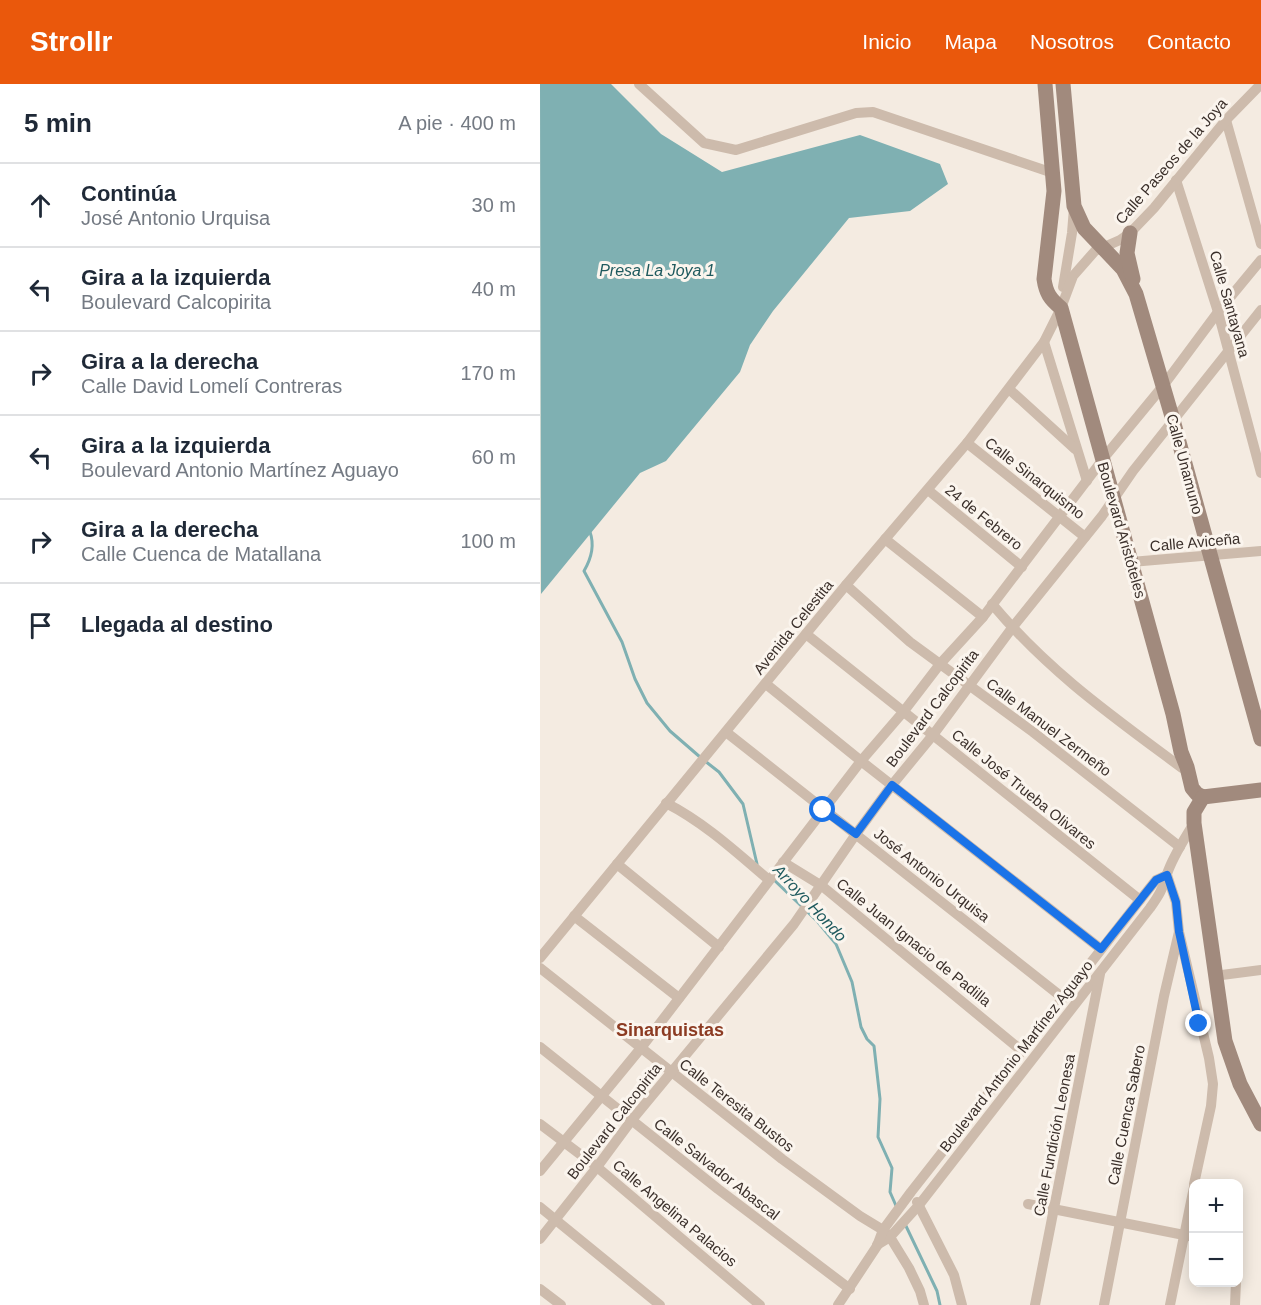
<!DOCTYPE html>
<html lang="es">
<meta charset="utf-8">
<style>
body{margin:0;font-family:Arial,sans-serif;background:#f6f6f7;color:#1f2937}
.controls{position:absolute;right:18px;bottom:18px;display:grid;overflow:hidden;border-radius:12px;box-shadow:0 3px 15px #0003}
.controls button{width:54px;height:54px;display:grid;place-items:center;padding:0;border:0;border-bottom:2px solid #e0e1e3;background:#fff;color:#1f2937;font:30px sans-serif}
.stop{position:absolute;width:18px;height:18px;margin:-14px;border:4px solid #1a73e8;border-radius:50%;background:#fff}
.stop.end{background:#1a73e8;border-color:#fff;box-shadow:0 2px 6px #0008}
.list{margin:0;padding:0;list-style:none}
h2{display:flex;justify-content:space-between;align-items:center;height:78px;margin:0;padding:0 24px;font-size:26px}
h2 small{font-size:20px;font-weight:400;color:#747a83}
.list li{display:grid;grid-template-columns:39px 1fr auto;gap:18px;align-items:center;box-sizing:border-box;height:84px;padding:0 24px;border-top:2px solid #e0e1e3}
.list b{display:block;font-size:22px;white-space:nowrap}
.list p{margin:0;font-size:20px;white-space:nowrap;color:#747a83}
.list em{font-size:20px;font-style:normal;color:#747a83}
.icon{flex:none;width:33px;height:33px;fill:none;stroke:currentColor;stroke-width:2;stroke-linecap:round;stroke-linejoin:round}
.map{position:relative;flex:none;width:721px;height:1221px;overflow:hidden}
header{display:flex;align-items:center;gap:36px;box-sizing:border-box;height:84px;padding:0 30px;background:#ea580c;color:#fff}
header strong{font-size:28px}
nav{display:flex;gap:33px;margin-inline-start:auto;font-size:21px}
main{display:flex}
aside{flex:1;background:#fff}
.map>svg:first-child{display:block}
</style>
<header>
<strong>Strollr</strong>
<nav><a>Inicio</a><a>Mapa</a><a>Nosotros</a><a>Contacto</a></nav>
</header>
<main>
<aside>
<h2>5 min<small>A pie · 400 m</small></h2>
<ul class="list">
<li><svg class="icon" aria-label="ahead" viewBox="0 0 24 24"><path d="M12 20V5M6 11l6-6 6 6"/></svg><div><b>Continúa</b><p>José Antonio Urquisa</p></div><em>30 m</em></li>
<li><svg class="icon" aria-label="left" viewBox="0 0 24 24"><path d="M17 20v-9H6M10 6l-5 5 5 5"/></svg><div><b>Gira a la izquierda</b><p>Boulevard Calcopirita</p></div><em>40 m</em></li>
<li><svg class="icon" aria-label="right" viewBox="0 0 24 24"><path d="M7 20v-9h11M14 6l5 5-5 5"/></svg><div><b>Gira a la derecha</b><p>Calle David Lomelí Contreras</p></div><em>170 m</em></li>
<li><svg class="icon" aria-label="left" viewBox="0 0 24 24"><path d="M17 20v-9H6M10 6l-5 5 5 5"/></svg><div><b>Gira a la izquierda</b><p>Boulevard Antonio Martínez Aguayo</p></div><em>60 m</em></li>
<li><svg class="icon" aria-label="right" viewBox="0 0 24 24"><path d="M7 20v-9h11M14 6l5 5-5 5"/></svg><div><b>Gira a la derecha</b><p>Calle Cuenca de Matallana</p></div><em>100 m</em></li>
<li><svg class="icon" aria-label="arrive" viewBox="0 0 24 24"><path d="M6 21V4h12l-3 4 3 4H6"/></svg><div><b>Llegada al destino</b></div></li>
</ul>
</aside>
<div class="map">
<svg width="721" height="1221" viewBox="0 0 721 1221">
<rect width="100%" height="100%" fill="#f4ebe1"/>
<polygon fill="#7fb0b2" points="0,0 71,0 121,50 182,88 320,51 400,80 408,100 370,127 309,134 233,227 210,261 200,288 126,377 100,389 1,510"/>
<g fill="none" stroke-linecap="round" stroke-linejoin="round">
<g stroke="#7fb0b2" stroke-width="3">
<path d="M50,448C55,462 51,475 44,487L82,558L95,595L107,619L130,647L160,673"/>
<polyline points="165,677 179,688 203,720 217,780"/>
<polyline points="233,795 277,837 296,860 312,898 321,943 327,955 334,962 340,1015 338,1053 352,1084 350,1108 357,1124"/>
<polyline points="365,1140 397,1207 400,1221"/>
</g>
<g stroke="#cdbbac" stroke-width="10">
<polyline points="99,0 164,59 196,66 316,29 333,28 513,89"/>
<polyline points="686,36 721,160"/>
<polyline points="636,96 678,228 721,389"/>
<polyline points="523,203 532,149 534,124"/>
<polyline points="504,258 547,397"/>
<polyline points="469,305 535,365"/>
<polyline points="427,359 545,453"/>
<polyline points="388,406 482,483"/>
<polyline points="345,455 443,533"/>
<polyline points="591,478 721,467"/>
<polyline points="306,501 370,558 493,648 640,763"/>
<path d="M452,520C509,588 572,632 642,684"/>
<polyline points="266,550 600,816"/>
<polyline points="226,600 321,677 561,865"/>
<polyline points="186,648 523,914"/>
<path d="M126,719C165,739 196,768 229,796"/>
<polyline points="243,778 282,802 482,967"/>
<polyline points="77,780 179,863"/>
<polyline points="627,791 636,818 639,848 669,974 673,1000 671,1022 654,1100"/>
<polyline points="34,832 139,914"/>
<polyline points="0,874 306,501 427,359 504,258 521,224 533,192 555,167 580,156 590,149 614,124 686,36 721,0"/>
<polyline points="0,884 242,1075 320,1132 343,1146 350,1153 369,1184 380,1207 384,1221"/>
<polyline points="674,892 721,886"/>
<polyline points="0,963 178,1105 310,1205"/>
<polyline points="0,1040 57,1083 220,1221"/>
<polyline points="0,1087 101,964 321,677 364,627 400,580 443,533 567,370 623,302 678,228 721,176"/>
<polyline points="377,1118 414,1191 422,1221"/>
<polyline points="488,1120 654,1153"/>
<polyline points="0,1123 120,1221"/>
<polyline points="0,1155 57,1083 91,1037 254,840 316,750 352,701 393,651 472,544 562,432 593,387 721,226"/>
<path d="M337,1161L350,1153L379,1121L610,824C620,810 622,806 627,790C633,772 644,756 654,739"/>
<polyline points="0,1205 21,1221"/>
<polyline points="298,1221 337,1162 343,1146 371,1108 600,816 616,796 627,791"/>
<polyline points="495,1221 560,890"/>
<polyline points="564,1221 624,912 639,848"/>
<polyline points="630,1221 654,1103"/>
<polyline points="695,1221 696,1198"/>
</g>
<g stroke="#a18a7d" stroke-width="15">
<path d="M505,0L514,107L504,195C506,209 510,215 521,224L633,630L641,668L647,683L652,704L657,710L663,713"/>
<polyline points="523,0 534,122 544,144 583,185 596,210 633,336 721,655"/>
<polyline points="590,149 587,169 593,195"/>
<polyline points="663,713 654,728 654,739 685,957 700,1000 721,1040"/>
<polyline points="663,713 721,706"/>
</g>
</g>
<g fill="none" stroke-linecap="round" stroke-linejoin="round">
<polyline stroke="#1a73e8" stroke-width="8" points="283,726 316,750 352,701 561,865 616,796 627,791 636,818 639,848 659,940"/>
</g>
<g text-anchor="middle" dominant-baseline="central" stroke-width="6" stroke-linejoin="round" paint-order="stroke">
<g font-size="15" fill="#3b302b" stroke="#fbf5ee">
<text transform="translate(631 77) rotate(-49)">Calle Paseos de la Joya</text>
<text transform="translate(690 220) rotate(74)">Calle Santayana</text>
<text transform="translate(645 380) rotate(75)">Calle Unamuno</text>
<text transform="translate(495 394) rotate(38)">Calle Sinarquismo</text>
<text transform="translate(444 433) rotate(39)">24 de Febrero</text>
<text transform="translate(582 446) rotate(74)">Boulevard Aristóteles</text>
<text transform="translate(655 458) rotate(-5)">Calle Aviceña</text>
<text transform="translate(253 543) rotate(-51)">Avenida Celestita</text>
<text transform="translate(392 624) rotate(-53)">Boulevard Calcopirita</text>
<text transform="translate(509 643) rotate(37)">Calle Manuel Zermeño</text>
<text transform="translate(484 705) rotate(39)">Calle José Trueba Olivares</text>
<text transform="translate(392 791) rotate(38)">José Antonio Urquisa</text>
<text transform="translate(374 858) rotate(39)">Calle Juan Ignacio de Padilla</text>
<text transform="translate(476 972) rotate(-52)">Boulevard Antonio Martínez Aguayo</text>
<text transform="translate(197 1021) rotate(38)">Calle Teresita Bustos</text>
<text transform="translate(586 1031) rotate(-79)">Calle Cuenca Sabero</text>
<text transform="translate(74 1037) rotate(-52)">Boulevard Calcopirita</text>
<text transform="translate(514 1051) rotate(-79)">Calle Fundición Leonesa</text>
<text transform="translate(177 1085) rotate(38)">Calle Salvador Abascal</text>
<text transform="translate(135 1129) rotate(40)">Calle Angelina Palacios</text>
</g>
<g font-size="16" font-style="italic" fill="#1f5a5e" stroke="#fbf5ee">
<text x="117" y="186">Presa La Joya 1</text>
<text transform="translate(270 819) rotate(47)">Arroyo Hondo</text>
</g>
<g font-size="18" font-weight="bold" fill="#8c3b22" stroke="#fbf5ee">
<text x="130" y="946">Sinarquistas</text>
</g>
</g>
</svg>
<div class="controls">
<button>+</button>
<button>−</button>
</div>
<div class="stop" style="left:283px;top:726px"></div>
<div class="stop end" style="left:659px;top:940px"></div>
</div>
</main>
